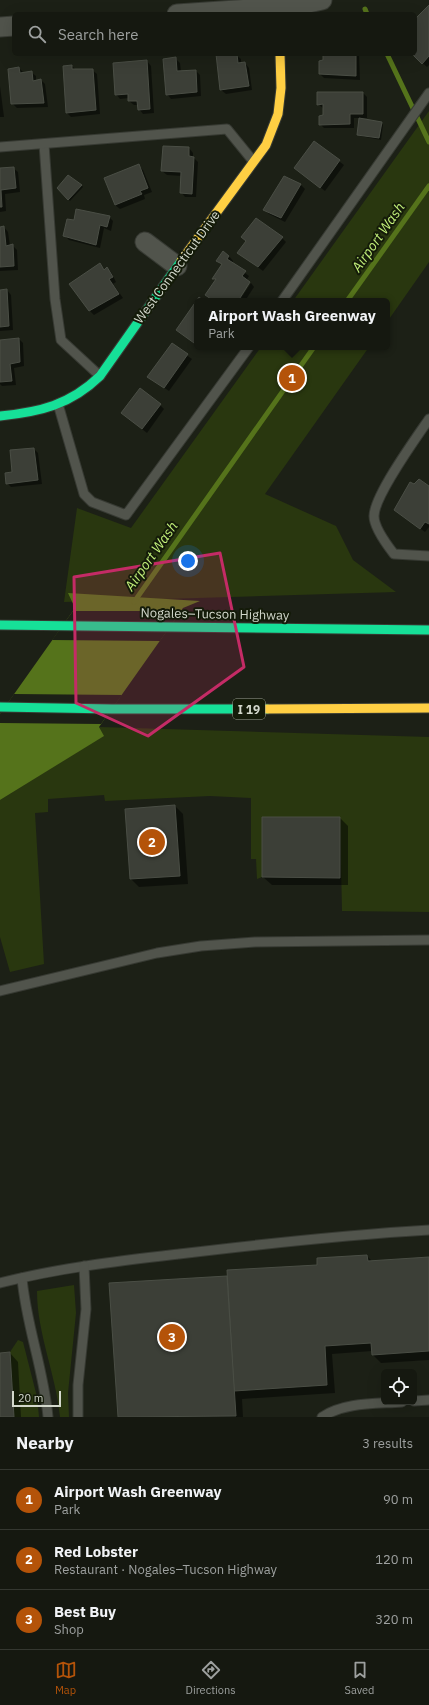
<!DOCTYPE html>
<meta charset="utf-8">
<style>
body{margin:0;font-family:"IBM Plex Sans",sans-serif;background:#22251e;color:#f1f3f6}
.controls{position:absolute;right:12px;bottom:12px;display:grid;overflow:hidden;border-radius:6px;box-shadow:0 4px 16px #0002}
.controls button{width:36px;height:36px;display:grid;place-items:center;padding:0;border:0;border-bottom:1px solid #343730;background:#151810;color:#f1f3f6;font:20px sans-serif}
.scale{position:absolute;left:12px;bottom:10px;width:49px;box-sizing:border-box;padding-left:4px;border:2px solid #d3d8cc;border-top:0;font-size:11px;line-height:14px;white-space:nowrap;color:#d3d8cc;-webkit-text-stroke:3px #141b09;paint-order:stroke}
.you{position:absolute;left:188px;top:561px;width:14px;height:14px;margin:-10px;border:3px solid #fff;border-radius:50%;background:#1a73e8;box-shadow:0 0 0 6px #1a73e833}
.badge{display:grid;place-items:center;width:26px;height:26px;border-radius:50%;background:#b45309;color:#fff;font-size:13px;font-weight:700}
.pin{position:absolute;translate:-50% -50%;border:2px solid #fff;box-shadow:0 1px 4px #0006}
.popup{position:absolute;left:194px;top:298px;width:196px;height:52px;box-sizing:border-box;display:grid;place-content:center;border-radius:6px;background:#151810;filter:drop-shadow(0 1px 3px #0005);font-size:13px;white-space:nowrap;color:#9da09f}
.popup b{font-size:15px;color:#f1f3f6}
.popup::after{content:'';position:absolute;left:50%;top:100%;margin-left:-8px;border:8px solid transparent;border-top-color:#151810}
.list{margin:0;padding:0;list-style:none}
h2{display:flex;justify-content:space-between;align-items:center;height:52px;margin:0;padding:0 16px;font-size:17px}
h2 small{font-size:13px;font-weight:400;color:#9da09f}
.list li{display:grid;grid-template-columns:26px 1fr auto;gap:12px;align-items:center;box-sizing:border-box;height:60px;padding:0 16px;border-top:1px solid #343730}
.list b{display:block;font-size:15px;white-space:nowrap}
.list p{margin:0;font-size:13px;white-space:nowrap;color:#9da09f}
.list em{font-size:13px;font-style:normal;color:#9da09f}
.icon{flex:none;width:22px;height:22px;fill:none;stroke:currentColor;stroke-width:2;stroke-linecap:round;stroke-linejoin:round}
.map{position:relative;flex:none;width:429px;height:1417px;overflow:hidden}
.search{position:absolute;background:#151810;box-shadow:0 4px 16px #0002;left:12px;right:12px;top:12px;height:44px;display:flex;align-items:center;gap:10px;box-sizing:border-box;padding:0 14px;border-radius:6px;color:#9da09f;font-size:15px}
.sheet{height:232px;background:#151810}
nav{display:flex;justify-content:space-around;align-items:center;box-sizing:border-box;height:56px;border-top:1px solid #343730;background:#151810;font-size:11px;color:#9da09f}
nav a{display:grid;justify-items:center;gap:2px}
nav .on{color:#b45309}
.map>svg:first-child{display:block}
</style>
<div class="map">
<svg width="429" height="1417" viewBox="0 0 429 1417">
<rect width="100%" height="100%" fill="#1c2016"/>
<g fill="#29370f">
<polygon points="429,111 429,262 387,322 387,301 293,301"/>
<polygon points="261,347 369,347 265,494 336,526 353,560 396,592 64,602 77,508 131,528"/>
<polygon points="99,727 429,737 429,912 342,911 340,817 263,817 262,877 257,879 256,859 251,859 251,798 210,796 105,801 104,795 48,799 48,812 35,813 44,964 10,972 0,937 0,800 103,736"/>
<path d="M74,1285L76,1313L68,1393L69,1417H60C56,1374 37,1334 37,1291Z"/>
<polygon points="18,1340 23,1342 37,1397 39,1417 14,1417 10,1352"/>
</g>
<polygon fill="#55731b" points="68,593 200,601 183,608 99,727 104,736 0,800 0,714 75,608"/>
<g fill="#1c2016">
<polygon points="73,611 181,611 160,641 52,640"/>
<polygon points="14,694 122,695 101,724 0,723 0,714"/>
</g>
<g fill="#0007">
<polygon points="429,6 429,65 427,67 413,54 415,54 415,21"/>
<polygon points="217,54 236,55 241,59 241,64 245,63 249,68 252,90 226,94 221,90"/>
<polygon points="324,54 359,54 360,80 324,78 320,74 324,61"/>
<polygon points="175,58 180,63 181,72 196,71 200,75 201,96 171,99 167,94"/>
<polygon points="147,61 151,66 154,113 143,114 139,109 138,105 134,105 129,101 129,98 120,99 116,94"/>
<polygon points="72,66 76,70 92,70 97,74 100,114 71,117 67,113"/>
<polygon points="19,68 24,73 31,72 36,76 36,81 41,80 45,84 48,107 17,108 12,103"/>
<polygon points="0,86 4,117 0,117"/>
<polygon points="363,93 367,97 367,118 354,118 354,128 324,128 320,124 324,116 324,109 318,104"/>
<polygon points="381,123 383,125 381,140 360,136 358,134"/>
<polygon points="314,142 344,165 325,191 295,168"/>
<polygon points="189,148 193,153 193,157 198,162 196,197 185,197 181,192 182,176 167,175 162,171"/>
<polygon points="138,165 143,170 152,192 144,195 145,199 120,209 115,205 105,179"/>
<polygon points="13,168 18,172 20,192 5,194 6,211 0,212 0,169"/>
<polygon points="284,177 301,185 305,189 285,222 269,214 265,210"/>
<polygon points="81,185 83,187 70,201 58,188"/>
<polygon points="109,217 113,221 111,231 104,228 100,248 69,240 65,236 75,221"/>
<polygon points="4,227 8,232 10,246 13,246 17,250 18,270 0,271 0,228"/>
<polygon points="282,238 286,242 263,271 238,253"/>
<polygon points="229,256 233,261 232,263 249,276 246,281 249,282 236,301 213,301 207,295 216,281 214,279 223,265 217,260"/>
<polygon points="100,265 105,271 107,268 111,272 116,282 113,284 123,298 94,315 89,310"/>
<polygon points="251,283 254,287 245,301 239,301"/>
<polygon points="7,290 11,295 13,330 0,331 0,291"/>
<polygon points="197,302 197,346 178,330"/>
<polygon points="19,339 23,343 24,366 14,368 16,385 2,386 0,384 0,341"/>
<polygon points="172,345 192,359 169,391 148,377"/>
<polygon points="160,405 164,409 147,433 122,413"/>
<polygon points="34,449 38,453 42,484 11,487 7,483 13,473 11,451"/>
<polygon points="429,487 429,527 425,532 395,510"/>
<polygon points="175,806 183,814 188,884 139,887 131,879"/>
<polygon points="263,818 340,818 348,826 348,885 272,885 263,877"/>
<polygon points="367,1256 372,1261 429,1258 429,1360 381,1363 373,1355 372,1351 332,1354 335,1393 242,1399 243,1417 119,1417 110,1284 228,1277 319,1266"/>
<polygon points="10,1353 18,1362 21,1417 0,1417 0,1354"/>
</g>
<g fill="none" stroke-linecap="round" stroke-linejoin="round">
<g stroke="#55731b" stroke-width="5">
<polyline points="365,9 367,14"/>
<polyline points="387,54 429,142"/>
<polyline points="347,301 429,186"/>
<polyline points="134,602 314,347"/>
</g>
</g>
<g fill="#3c3f37" stroke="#4a4e45">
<polygon points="429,5 429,56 422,64 412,54 415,54 415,19"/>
<polygon points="216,54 237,54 238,63 245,62 249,86 220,90"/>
<polygon points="323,54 356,54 356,76 319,74 319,61 323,60"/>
<polygon points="176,57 177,71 196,70 197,92 166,95 163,59"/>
<polygon points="147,60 150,109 138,110 137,101 128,101 128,94 115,95 113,63"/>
<polygon points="72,65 72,69 93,69 96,110 66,113 63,66"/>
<polygon points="19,67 20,73 32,71 33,81 41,79 44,103 11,104 8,69"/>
<polygon points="317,92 363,92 363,114 350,114 350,124 319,125 319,116 323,115 323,104 317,105"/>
<polygon points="359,118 382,122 379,138 357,135"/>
<polygon points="314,141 340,160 320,188 294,168"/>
<polygon points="163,146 189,147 189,156 194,157 192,194 180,193 181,172 161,171"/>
<polygon points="139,164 148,188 140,191 142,194 115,205 104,178"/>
<polygon points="14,167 16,188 1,190 2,207 0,207 0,168"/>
<polygon points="68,175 82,185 68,200 57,188"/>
<polygon points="284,176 301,184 281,218 263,210"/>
<polygon points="76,209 110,216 107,227 100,225 96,245 63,236 67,219 74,220"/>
<polygon points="256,218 283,237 258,267 237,253 246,241 241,237"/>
<polygon points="4,226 6,246 13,244 14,266 0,267 0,227"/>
<polygon points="223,251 229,256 227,259 246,271 242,276 250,282 238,301 235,299 234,301 214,301 205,295 216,279 212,279 222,264 216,261"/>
<polygon points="100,263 104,270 107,267 113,277 109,279 119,294 89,311 69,284"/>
<polygon points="7,289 9,326 0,327 0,290"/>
<polygon points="199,297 204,301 197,301 197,338 194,343 176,330"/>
<polygon points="19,338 20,362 10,364 12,381 0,382 0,340"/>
<polygon points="172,343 188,354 164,388 147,377"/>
<polygon points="140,388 161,404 142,429 121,413"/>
<polygon points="34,448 38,480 6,484 5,473 12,472 10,450"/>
<polygon points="419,479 429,486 429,524 425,522 420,529 394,510 410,482 414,484"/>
<polygon points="175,805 180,876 130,879 125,809"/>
<polygon points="262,817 340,817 340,878 262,877"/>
<polygon points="367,1255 368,1261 429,1257 429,1351 372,1355 371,1343 325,1346 327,1385 234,1391 227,1270 317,1265 317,1258"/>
<polygon points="227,1276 236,1416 118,1417 109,1283"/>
<polygon points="10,1352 14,1417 0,1417 0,1353"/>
</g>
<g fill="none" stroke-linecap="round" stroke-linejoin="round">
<defs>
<g id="lane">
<polyline points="44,144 55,299 61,340 100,376"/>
<polyline points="0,147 227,129 253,161"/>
<polyline points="282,301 429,93"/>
<polyline points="58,404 84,494 92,502 126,515 249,347"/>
<path d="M429,419C416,438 374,496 374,516C374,527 387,545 394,554L429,556"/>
<polyline points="0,991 157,953 201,946 255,942 429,940"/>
<path d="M22,1278C26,1325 44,1370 48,1417"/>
<path d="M0,1283C58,1268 119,1261 179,1254C262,1244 345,1235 429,1230"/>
<polyline points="414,1401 429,1400"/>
<polyline points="78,1417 78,1385 86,1309 84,1266"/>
<path d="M322,1417C345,1402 375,1404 402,1402"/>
</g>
<g id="street">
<polyline points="177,14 295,6 322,0"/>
<polyline points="0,27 14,26"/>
<polyline points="145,242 177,266"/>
</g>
<g id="fast">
<path d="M0,416C40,412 70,405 100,376L181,261"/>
<polyline points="0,625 429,630"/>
<polyline points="0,707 112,709 267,709"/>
</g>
<g id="slow">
<polyline points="181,261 266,145 278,114 281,88 280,54"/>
<polyline points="267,709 429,708"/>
</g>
</defs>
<use href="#lane" stroke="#373a33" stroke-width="11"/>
<use href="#street" stroke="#373a33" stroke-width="21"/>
<use href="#fast" stroke="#373a33" stroke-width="11"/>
<use href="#slow" stroke="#373a33" stroke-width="11"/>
<use href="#lane" stroke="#51544c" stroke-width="9"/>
<use href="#street" stroke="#51544c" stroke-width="19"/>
<use href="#fast" stroke="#16e098" stroke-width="9"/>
<use href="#slow" stroke="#ffcf43" stroke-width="9"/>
</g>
<path fill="#c42b66" fill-opacity="0.2" stroke="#c42b66" stroke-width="3" stroke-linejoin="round" d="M220,553L244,667L148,736L76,703L74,577Z"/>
<g text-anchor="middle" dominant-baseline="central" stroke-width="4" stroke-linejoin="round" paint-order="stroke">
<rect fill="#141b09" stroke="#9a9f92" stroke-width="1" x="233" y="699" width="32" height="20" rx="3"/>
<g font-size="12" font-weight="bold" fill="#d3d8cc">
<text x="249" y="709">I 19</text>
</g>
<g font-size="13" fill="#d3d8cc" stroke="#141b09">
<text transform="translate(177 267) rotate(-54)">West Connecticut Drive</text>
<text transform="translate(215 614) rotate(1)">Nogales–Tucson Highway</text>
</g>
<g font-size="14" font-style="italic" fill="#c3f17a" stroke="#141b09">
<text transform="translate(378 237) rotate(-55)">Airport Wash</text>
<text transform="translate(151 556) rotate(-55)">Airport Wash</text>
</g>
</g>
</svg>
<div class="controls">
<button><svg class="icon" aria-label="locate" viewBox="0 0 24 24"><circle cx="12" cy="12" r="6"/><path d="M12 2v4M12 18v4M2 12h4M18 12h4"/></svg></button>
</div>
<div class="scale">20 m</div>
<div class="you"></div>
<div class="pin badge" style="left:292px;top:378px">1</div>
<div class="popup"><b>Airport Wash Greenway</b>Park</div>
<div class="pin badge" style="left:152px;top:842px">2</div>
<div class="pin badge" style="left:172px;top:1337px">3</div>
<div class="search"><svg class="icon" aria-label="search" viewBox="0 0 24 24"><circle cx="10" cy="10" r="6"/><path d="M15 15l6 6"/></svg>Search here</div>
</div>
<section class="sheet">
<h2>Nearby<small>3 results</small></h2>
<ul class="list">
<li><span class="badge">1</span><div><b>Airport Wash Greenway</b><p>Park</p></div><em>90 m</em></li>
<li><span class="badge">2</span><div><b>Red Lobster</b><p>Restaurant · Nogales–Tucson Highway</p></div><em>120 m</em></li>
<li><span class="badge">3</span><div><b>Best Buy</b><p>Shop</p></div><em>320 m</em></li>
</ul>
</section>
<nav>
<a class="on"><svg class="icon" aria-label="map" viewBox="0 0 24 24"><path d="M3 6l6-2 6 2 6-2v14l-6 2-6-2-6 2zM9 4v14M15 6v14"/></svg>Map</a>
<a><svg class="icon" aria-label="directions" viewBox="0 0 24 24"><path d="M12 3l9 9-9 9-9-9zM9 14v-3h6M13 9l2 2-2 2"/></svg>Directions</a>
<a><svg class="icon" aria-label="saved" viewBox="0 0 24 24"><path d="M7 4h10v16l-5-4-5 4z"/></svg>Saved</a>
</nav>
